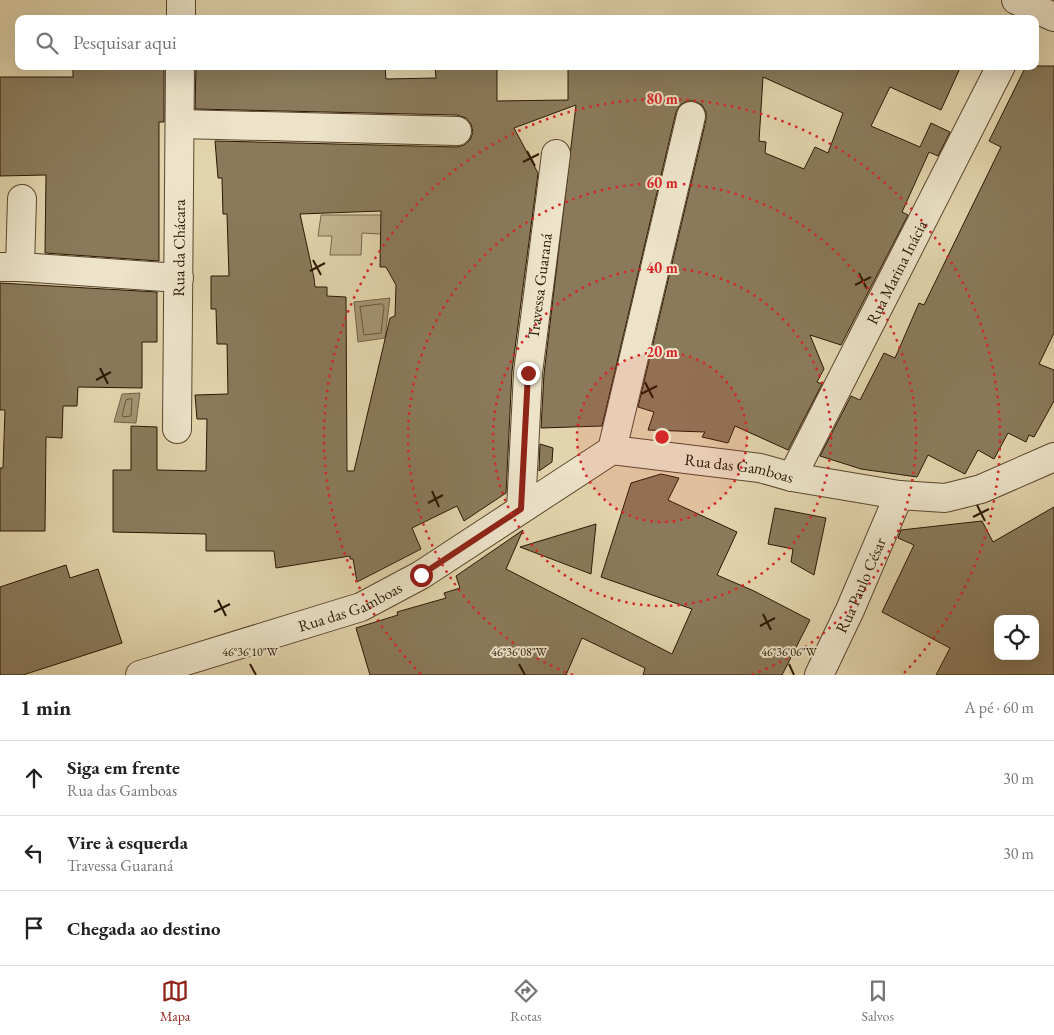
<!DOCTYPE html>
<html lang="pt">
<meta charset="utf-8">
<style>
body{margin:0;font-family:"EB Garamond",serif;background:#f2f2f2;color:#222}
.controls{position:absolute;right:15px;bottom:15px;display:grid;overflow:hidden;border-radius:10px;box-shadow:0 5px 20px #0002}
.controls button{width:45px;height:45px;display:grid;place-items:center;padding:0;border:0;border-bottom:1px solid #e0e0e0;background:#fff;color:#222;font:25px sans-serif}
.stop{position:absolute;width:15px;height:15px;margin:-11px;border:4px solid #8f2418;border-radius:50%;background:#fff}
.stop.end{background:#8f2418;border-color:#fff;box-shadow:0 1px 5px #0008}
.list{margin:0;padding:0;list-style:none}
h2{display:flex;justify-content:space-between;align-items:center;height:65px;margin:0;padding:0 20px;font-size:21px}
h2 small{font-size:16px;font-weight:400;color:#767676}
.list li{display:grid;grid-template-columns:32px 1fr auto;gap:15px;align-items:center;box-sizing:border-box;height:75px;padding:0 20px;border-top:1px solid #e0e0e0}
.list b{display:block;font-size:19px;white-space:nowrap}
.list p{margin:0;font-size:16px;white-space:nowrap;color:#767676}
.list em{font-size:16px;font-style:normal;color:#767676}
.icon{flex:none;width:28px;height:28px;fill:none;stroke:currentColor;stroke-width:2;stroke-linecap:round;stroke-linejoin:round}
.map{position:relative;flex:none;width:1054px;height:675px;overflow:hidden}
.search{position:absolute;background:#fff;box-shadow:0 5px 20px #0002;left:15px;right:15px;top:15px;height:55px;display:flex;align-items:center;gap:12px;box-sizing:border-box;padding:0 18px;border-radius:10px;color:#767676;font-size:19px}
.sheet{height:290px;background:#fff}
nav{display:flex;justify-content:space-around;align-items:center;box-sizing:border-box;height:70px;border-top:1px solid #e0e0e0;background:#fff;font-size:14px;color:#767676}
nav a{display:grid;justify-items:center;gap:2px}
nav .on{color:#8f2418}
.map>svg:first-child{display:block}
</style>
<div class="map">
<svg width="1054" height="675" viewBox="0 0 1054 675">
<rect width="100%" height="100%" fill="#e2d4ac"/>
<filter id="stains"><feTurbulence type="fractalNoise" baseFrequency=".004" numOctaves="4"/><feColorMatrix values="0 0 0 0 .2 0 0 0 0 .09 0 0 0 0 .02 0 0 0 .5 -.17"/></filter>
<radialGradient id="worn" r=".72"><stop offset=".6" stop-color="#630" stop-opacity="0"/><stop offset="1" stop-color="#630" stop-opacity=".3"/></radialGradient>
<polygon fill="#c3b48f" stroke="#776649" points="321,215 385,215 381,234 362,233 361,255 330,255 332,236 318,236"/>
<g fill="#a49473" stroke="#746246">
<polygon points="390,298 385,338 358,342 354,302"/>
<polygon points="140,393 136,423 114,422 122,394"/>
</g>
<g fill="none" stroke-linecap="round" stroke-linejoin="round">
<g stroke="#68563b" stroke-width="1">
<polygon points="382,304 384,307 381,333 364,335 360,307"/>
<polygon points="132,399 131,416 123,417 122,415 126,400"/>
</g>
</g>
<g fill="#8a7a5b" stroke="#2b1803" fill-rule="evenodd">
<polygon points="164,66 164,122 159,122 159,261 45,253 46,175 0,176 0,77 73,77 73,67"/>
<path d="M196,66H385L386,79L436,78L435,66H497V101L568,100V66H961L941,110L890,87L871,126L920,147L931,123L950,132L938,156L929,152L902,212L908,215L841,345L810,335L824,369L817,382L822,384L788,450L735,426L728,443L702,437L705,432L648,430L654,412L638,407L706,120V112L702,105L694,101H687L680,105L676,112L602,426L541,428L544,374L576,105L514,128L538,173L512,371L506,493L464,521L457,506L412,528L421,549L357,582L353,559H350V556L276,568L274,551H206V534L113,532V470H131V426L157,427V470L206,471L207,419H197L195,395L228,394L227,344H217L216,309H211V276H229L227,214H223L222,178H218L215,141L457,147L464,145L470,140L473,132L471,124L466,118L457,115L195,109ZM763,77L843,113L828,153L815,147L804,169L765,153L766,142L759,141ZM381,211L380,267H386L396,285L395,316L390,318L354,471H347L346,297L327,296V287H315L314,278L300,214Z"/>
<polygon points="1026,66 1054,66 1054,333 1039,364 1054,370 1054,401 1034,437 1029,435 1026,442 1008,433 994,459 978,450 965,474 928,455 917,477 861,469 820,456 851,396 860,400 884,353 895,358 919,303 924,305 1001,147 989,141"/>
<polygon points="0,283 157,292 157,342 142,342 142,388 78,387 77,406 63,406 62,438 46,437 45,531 0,531 0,468 3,468 5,410 0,410"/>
<polygon points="540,444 553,448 552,462 539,471"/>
<polygon points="661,474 679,478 668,500 737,532 717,575 754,591 810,620 782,675 643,675 645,668 582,638 566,675 370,675 356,628 398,615 397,612 446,598 444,593 460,588 456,576 523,530 506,569 672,654 692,609 601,577 631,483"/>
<path d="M1054,507V675H936L950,648L882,612L914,545L898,538L901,530L982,521L993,542ZM998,619H1035V656H998Z"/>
<polygon points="775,508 826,518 814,575 791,562 793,549 768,544"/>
<polygon points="596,524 591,574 520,547"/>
<polygon points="66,565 70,578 98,569 122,643 23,675 0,675 0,587"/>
</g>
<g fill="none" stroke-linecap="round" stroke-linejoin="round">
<defs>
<g id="street">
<polyline points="1016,0 1054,17"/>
<polyline points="181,19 181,0"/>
<polyline points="180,124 457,131"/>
<polyline points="0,267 20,267 22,199"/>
<polyline points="20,267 179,278"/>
<path id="s1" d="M177,429L180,66"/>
<polyline points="612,450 691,116"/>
<path id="s2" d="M792,477L1001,66"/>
<path id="s3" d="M521,509L528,373L556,154"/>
<path id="s4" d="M140,675L361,607L421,575L612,450L760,468L792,477L899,495L945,498L981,489L1054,457"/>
<path id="s5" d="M819,675L850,610L899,495"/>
</g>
</defs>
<use href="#street" stroke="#59472d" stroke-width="30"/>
<use href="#street" stroke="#ece3c9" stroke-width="28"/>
</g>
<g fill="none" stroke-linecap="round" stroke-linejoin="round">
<polyline stroke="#8f2418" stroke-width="6" points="421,575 521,509 528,373"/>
</g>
<path fill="none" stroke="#2b1803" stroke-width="2" d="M527,151L535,166M523,162L539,154M313,260L321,275M310,271L325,263M859,273L867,289M855,285L871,277M100,368L108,384M96,380L111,372M645,382L653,398M641,394L657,386M432,491L439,507M428,503L443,495M977,505L985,521M973,517L989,509M218,600L226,616M214,612L230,604M763,614L771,630M760,626L775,618M250,664L256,675M519,664L525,675M789,664L794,675"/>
<circle cx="662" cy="437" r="85" fill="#d62828" fill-opacity=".12"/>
<g fill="none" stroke="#d62828" stroke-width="2.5" stroke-dasharray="2.5 5">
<circle cx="662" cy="437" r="85"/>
<circle cx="662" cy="437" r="169"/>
<path d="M573 675A254 254 0 1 1 751 675"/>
<path d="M421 674A338 338 0 1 1 903 674"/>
</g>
<g text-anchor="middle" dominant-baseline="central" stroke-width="4" stroke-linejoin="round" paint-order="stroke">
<g font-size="16" fill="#2b1803" stroke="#ece3c9">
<text stroke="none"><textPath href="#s1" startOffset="181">Rua da Chácara</textPath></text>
<text stroke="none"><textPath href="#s2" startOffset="230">Rua Marina Inácia</textPath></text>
<text stroke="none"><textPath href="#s3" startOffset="224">Travessa Guaraná</textPath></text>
<text stroke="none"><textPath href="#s4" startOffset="656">Rua das Gamboas</textPath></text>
<text stroke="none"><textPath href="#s5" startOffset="99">Rua Paulo César</textPath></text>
<text stroke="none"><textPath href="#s4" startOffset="221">Rua das Gamboas</textPath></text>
</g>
</g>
<g font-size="12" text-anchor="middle" fill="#2b1803" stroke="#ece3c9" stroke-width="4" stroke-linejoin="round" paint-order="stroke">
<text x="250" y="656">46°36'10"W</text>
<text x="519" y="656">46°36'08"W</text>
<text x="789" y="656">46°36'06"W</text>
</g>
<circle cx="662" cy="437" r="8" fill="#d62828" stroke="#ece3c9" stroke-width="2.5"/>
<g font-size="15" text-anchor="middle" font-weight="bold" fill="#d62828" stroke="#ece3c9" stroke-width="4" stroke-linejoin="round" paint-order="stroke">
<text x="662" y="104">80 m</text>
<text x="662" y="188">60 m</text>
<text x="662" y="273">40 m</text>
<text x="662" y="357">20 m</text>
</g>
<rect width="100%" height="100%" filter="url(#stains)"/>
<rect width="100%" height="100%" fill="url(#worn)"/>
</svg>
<div class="controls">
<button><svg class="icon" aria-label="locate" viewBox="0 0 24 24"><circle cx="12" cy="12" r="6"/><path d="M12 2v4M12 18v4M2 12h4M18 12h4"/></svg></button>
</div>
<div class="stop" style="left:421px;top:575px"></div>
<div class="stop end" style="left:528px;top:373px"></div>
<div class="search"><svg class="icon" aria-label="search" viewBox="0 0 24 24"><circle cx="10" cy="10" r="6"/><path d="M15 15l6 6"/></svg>Pesquisar aqui</div>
</div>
<section class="sheet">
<h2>1 min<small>A pé · 60 m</small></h2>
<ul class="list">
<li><svg class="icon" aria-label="ahead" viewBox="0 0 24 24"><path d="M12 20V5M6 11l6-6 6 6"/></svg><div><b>Siga em frente</b><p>Rua das Gamboas</p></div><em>30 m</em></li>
<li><svg class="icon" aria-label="left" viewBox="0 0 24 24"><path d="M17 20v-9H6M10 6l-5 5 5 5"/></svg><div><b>Vire à esquerda</b><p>Travessa Guaraná</p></div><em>30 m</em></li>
<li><svg class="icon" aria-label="arrive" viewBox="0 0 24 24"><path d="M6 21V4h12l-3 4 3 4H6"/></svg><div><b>Chegada ao destino</b></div></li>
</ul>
</section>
<nav>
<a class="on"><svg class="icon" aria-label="map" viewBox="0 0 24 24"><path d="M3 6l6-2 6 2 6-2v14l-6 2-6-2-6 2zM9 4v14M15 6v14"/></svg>Mapa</a>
<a><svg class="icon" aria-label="directions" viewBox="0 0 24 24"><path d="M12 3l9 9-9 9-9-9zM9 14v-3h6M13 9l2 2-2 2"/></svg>Rotas</a>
<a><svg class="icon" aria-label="saved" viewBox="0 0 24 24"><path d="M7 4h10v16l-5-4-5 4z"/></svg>Salvos</a>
</nav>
